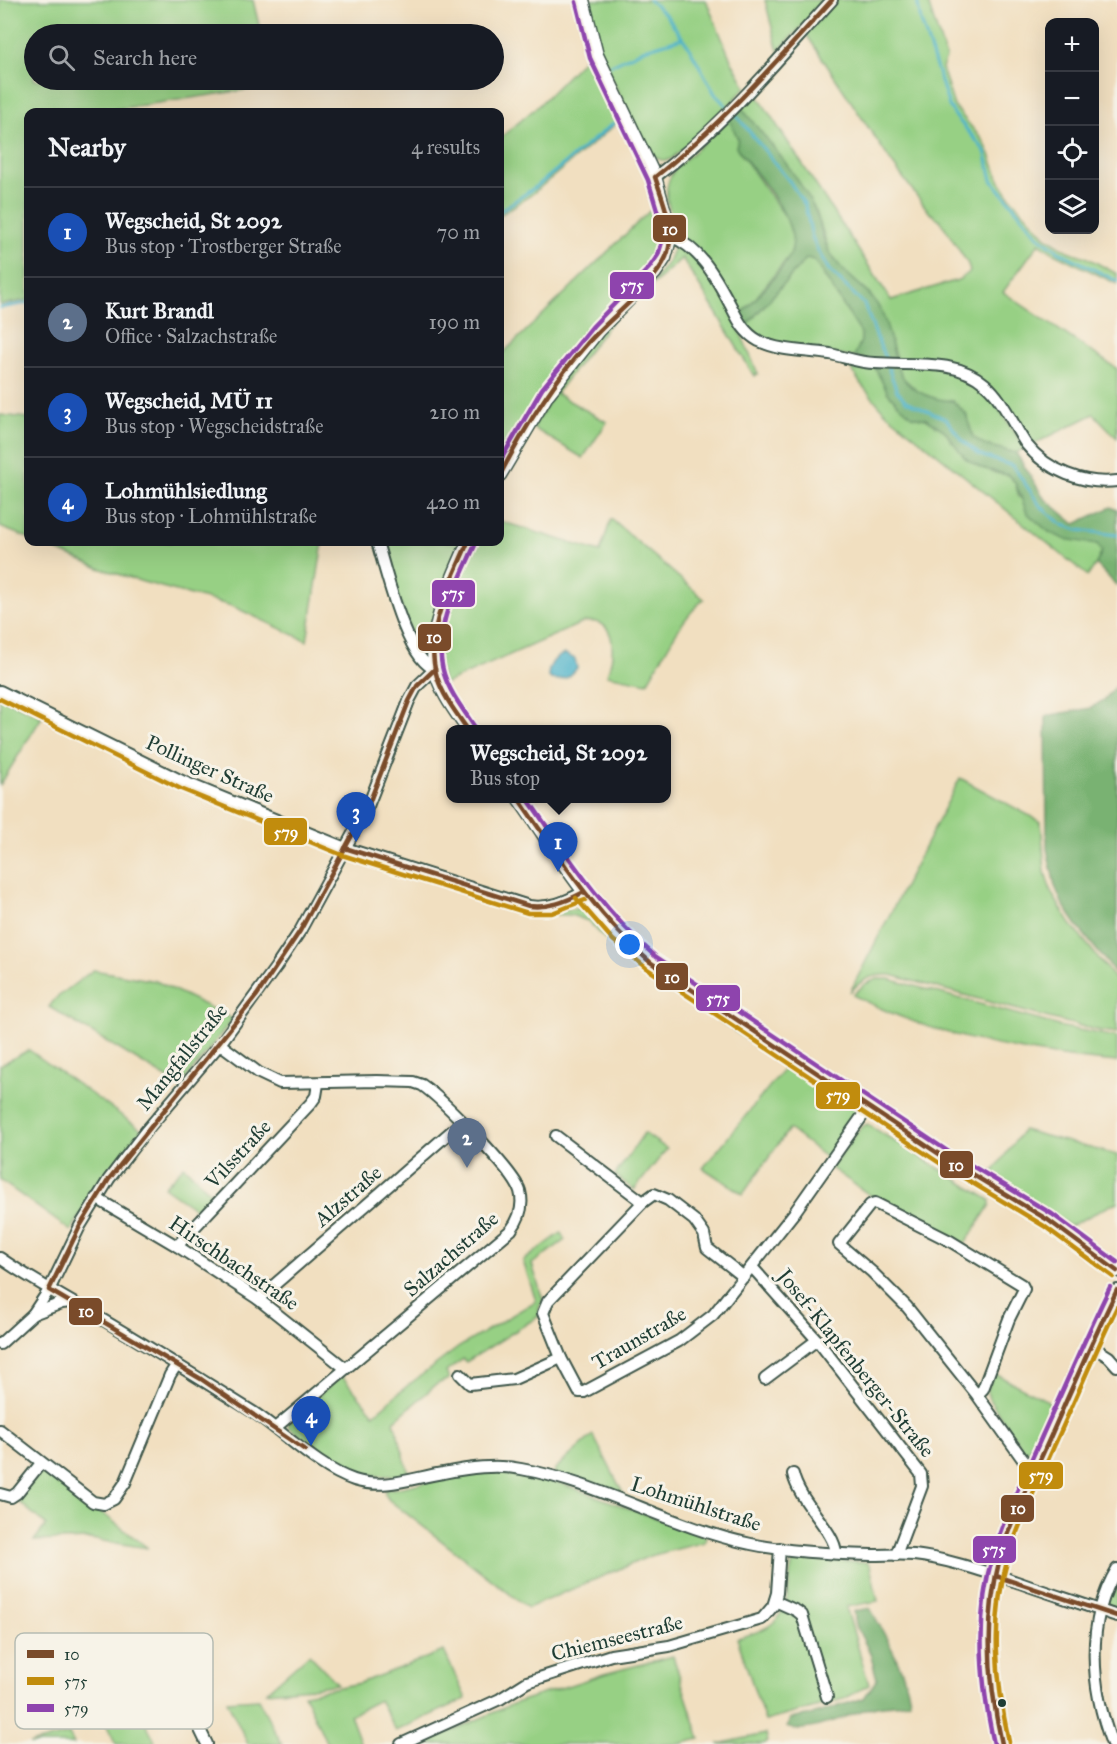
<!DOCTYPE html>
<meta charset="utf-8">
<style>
body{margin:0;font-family:"IM FELL Great Primer",serif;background:#242831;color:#f1f3f6}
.controls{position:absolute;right:18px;top:18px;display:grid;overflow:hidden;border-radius:12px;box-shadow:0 6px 24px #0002}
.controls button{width:54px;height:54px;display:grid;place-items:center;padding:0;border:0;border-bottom:2px solid #363941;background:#171b24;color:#f1f3f6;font:30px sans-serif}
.you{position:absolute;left:630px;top:945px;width:21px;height:21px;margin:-15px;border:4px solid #fff;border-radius:50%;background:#1a73e8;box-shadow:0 0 0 9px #1a73e833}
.badge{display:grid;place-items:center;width:39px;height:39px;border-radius:50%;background:#c8321e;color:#fff;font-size:20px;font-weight:700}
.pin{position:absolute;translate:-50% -50px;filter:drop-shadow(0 2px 3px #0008)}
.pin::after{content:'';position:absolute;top:32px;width:21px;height:18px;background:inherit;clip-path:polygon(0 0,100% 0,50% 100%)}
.popup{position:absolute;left:446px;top:725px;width:225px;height:78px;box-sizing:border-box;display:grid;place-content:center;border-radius:12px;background:#171b24;filter:drop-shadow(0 2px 4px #0005);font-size:20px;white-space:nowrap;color:#9ea1a6}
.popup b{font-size:22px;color:#f1f3f6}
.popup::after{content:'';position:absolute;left:50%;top:100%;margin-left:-12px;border:12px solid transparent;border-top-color:#171b24}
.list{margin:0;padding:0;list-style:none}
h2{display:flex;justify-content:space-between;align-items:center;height:78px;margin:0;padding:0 24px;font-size:26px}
h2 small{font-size:20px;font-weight:400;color:#9ea1a6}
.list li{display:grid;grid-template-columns:39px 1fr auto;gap:18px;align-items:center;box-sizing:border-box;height:90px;padding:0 24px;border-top:2px solid #363941}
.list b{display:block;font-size:22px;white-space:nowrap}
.list p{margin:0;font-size:20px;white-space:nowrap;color:#9ea1a6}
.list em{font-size:20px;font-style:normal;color:#9ea1a6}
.icon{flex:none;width:33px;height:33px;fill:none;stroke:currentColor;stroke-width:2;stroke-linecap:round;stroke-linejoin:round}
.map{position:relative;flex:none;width:1117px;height:1744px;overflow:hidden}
.search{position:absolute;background:#171b24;box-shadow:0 6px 24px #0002;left:24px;top:24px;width:480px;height:66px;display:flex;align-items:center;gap:15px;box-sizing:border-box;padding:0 21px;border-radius:33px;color:#9ea1a6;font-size:22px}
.panel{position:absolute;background:#171b24;box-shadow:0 6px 24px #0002;left:24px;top:108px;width:480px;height:438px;border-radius:12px}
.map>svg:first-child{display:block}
</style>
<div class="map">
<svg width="1117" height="1744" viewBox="0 0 1117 1744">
<rect width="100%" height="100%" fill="#f7f3e8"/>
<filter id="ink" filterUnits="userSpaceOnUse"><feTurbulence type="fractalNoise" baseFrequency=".0167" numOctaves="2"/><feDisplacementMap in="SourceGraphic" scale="12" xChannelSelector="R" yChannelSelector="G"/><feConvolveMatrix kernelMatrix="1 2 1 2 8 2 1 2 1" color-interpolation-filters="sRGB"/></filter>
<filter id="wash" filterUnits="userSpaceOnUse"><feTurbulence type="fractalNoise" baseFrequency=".008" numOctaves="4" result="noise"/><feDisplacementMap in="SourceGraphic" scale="24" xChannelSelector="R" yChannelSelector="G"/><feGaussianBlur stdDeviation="1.35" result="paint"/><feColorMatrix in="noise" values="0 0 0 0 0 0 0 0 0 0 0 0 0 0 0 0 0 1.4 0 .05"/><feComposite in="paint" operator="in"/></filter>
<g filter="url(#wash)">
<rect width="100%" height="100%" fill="#f1dfc0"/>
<g fill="#97d084" stroke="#5b865c" stroke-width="1.5">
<polygon points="0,0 253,0 261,34 34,34 34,80 282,80 278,85 97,112 28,112 28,300 0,305"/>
<path d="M588,0H706L731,60L746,87L710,126L671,159C660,163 653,157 646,148L601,56Z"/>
<polygon points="765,0 827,0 778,51"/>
<polygon points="836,0 927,0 946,58 942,68 954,106 984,142 990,154 999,180 1010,197 1046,237 1068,251 1086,257 1117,274 1117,284 1054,253 1039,243 1003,292 1117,369 1117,438 1094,414 1030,446 983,385 1025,448 1016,453 985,445 973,437 966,414 953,401 936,400 920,393 902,377 881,310 869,293 843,271 829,251 816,211 740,106 754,90 891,300 958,280 970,272 968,264 940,220 929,212 892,163 806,34"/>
<polygon points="591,52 622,119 531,195 500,215 500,138 538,106"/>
<path d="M729,119L739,139L736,147L787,219L794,242L790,255L755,299L735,320L758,374L754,376L717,314L682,258L646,291L668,262L674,247L679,245C677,218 655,196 675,169Z"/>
<path d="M659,202C669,240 666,246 645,278L500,466V356Z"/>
<polygon points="807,258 814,260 861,333 861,341 854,357 773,345 746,326"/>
<polygon points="847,361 875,368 888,393 912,416 926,419 944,430 952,442 995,473 1008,475 1015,482 1019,497 1097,544 1102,551 1096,564 1088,576 885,412 860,383"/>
<polygon points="555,393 607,422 583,458 533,428"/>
<polygon points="0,415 28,418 28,538 0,527"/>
<path d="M611,519L704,599C679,621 664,655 647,683L607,675C615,653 618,617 584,622L444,684C442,678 440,672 439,666C433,627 459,578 473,542H500V521L600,552Z"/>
<polygon points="37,542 323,542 307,641 232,606 143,582 99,568"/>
<polygon points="379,542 464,542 429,654 426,658 415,647"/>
<polygon points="0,697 42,717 0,785"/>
<path d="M960,778L1041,822L1045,872L1052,894L1070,923L1117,981V1033L1096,1030L1041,1016L891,975C873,974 862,979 850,992Z"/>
<polygon points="572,909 580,909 587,912 617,944 655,974 858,1109 858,1115 828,1159 789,1129 743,1194 703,1168 787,1065 648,975 609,943 588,921 571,915 538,914 525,910 546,912"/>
<polygon points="93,970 156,981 233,1019 180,1086 49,1007 55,999"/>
<path d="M877,979H889L1063,1027L1117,1037V1062C1027,1054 934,1038 853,995L865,984Z"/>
<polygon points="29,1050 142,1130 92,1196 71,1231 0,1180 0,1065"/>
<polygon points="867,1124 990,1200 990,1205 965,1244 874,1196 871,1196 831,1168 861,1127"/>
<polygon points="1023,1130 1117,1155 1117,1202 1070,1226 988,1179"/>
<polygon points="644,1133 667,1149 634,1190 615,1175"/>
<polygon points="184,1166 217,1199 203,1214 164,1187"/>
<path d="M561,1233L565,1240L532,1264L543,1300L539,1308V1316L466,1362L463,1359L446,1372L449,1379L437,1384L394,1421L409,1474C348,1483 334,1461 289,1427L288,1424L341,1375L374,1414L407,1386L459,1347L536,1301L523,1261Z"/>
<polygon points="993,1373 1050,1402 1032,1446 1027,1452 1021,1447 989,1399 987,1392"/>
<polygon points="593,1435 626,1499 554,1474 555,1469"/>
<polygon points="481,1470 513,1471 551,1480 706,1536 705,1542 650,1556 528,1608 389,1500 385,1494 386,1489 398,1488"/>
<polygon points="41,1471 47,1471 148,1548 90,1539 34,1541 46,1525 17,1500"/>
<path d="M796,1558L867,1562L870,1566L878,1601L846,1607L869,1685L844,1699L765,1721L737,1638C769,1630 785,1622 789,1586C790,1576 790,1566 796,1558Z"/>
<polygon points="1117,1576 1117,1610 1108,1607 1106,1603"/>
<polygon points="444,1651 466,1699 396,1731 379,1700 350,1715 361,1744 327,1744 304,1694 360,1683"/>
<polygon points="309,1654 338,1684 311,1688 266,1692"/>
<polygon points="673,1656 700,1739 679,1744 422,1744 515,1703 604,1674"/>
<polygon points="258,1699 282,1744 248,1744 227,1701"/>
<polygon points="140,1712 155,1741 149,1744 116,1744 105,1722"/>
<polygon points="69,1734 74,1744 30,1744"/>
<polygon points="766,1734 768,1742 762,1744 718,1744"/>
</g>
<g fill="#79b272" stroke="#4c7853" stroke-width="1.5">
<path d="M740,106C766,139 797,172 815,210C821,223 822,240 830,253C843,276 869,287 881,311C891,330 892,359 902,376C911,393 936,400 953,401L966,414L973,437L985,445L1016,453L1044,498L1075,524L1111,507L1117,510V586L1096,564L1102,551L1097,544L1064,539L1049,532L1027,513L1015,482L1008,475L981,468L965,458L944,430L926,419L912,416L898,404L888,393L872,361L854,357L861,341V333L814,260L807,258L802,263L746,326L740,316C753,301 781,273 790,255C805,226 753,170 736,147L738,139L729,119Z"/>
<polygon points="1117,685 1117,975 1078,927 1062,903 1055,886 1047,849 1046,716 1091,708 1104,700"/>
<path d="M870,1608C884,1633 907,1674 910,1701C899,1705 888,1704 877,1706C852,1711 810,1737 787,1727L790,1719L812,1715L864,1698L877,1679L870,1653L856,1626L854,1611Z"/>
</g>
<path fill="#4bb2ca" stroke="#35787f" stroke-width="1.5" d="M565,654L575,659L577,668C570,677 563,682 551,679L548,676C549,665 554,657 565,654Z"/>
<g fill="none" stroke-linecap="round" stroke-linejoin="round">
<g stroke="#4bb2ca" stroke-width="3">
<polyline points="649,0 666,15 689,47 715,94 740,120 790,182 805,205 812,237 819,253 829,270 864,304 886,361"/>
<polyline points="917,0 921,21 949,106 956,117 985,151 992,180 1038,236 1060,252 1117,281"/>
<polyline points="611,65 645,49 682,38"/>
<polyline points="500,211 537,186 614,123"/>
<polyline points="0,308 28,303"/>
<polyline points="888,367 897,391 906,401 946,419 963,441 980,455 1013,466 1039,504 1049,514 1063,525 1078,530 1117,535"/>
</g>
</g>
</g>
<g filter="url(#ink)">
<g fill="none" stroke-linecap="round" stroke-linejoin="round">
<defs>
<g id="minor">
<path d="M655,177C722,128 776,61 832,0"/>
<path d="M670,236C701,248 716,278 731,306C738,320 744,333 759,341C782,352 806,350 830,354C845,357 860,363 875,363C912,366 955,358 985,384C1003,399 1013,425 1026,444C1047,471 1084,485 1117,481"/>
<path d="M0,691L184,782L345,848L529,906C549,909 565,902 582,893"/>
<path d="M220,1044L259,1073L280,1083L377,1081L413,1082L422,1085C441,1098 514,1171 520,1191C524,1206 520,1218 511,1230L275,1428"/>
<polyline points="556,1136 643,1202"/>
<polyline points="96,1198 177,1246 258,1299 345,1368"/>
<polyline points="177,1246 311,1103 316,1096 318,1084"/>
<path d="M0,1258C32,1280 65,1298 98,1317C151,1348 202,1380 253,1412C285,1433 318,1468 354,1480C385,1490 412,1478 443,1473C469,1468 495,1464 521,1469C601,1483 672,1528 751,1544C790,1552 832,1554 872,1555C886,1555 900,1554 914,1555C948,1559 982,1571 1014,1581C1048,1593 1083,1604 1117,1616"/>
<polyline points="752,1267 817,1340 921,1474 922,1486 896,1555"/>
<polyline points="744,1277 707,1248 704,1234 694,1220 668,1200 654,1194 643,1202 548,1301 543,1313 561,1358 579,1392 584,1392 679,1341 713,1315 794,1213 868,1108"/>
<polyline points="258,1299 462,1122"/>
<polyline points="33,1314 62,1303 71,1302"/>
<path d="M0,1344L33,1314L49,1290L80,1226L109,1179L145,1132L220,1044L276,967L300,931L368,806L409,701L417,686L435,669C406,660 386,570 377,542"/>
<polyline points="1090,1345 1109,1357 1117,1366"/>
<polyline points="460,1374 470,1384 514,1379 561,1358"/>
<polyline points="765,1379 817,1340"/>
<polyline points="977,1395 907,1307 872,1272 839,1244 870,1205 875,1203 950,1241 1022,1285 1024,1289 1009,1319 983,1389 977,1395 1024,1461 1036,1471"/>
<polyline points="0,1430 93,1502 104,1504 114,1499 125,1483 170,1375 177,1364"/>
<path d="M793,1474C799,1502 835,1531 836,1553"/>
<polyline points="0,1494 11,1497 17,1493 41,1463"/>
<polyline points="775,1601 797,1611 802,1615 827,1697"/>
<polyline points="186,1701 207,1744"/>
<polyline points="401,1744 500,1699 527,1682 611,1655 669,1646 762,1619 773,1606 777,1593 780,1548"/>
<path d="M1002,1744C987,1685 984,1618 1000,1558C1012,1517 1032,1479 1049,1440C1071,1390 1093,1339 1117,1290"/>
<path d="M1112,1744C1091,1688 1085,1622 1117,1569"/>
</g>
<g id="major">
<polyline points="500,475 548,394 598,331 655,273 665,258 669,243 669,226 655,177 597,55 583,0"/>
<path d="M468,542C453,577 426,631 435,669C440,692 455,711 468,730"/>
<path d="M518,798C560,857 593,916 650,962L945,1158L1048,1220L1117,1271"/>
</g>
</defs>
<use href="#minor" stroke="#3e5549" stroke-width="14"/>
<use href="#major" stroke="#3e5549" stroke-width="15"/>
<use href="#minor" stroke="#fff" stroke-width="10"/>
<use href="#major" stroke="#fff" stroke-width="12"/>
<defs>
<g id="bus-1">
<path d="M500,475C524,429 551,384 586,345C608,319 653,287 666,257C677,232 663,201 655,177C721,125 776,62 832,0"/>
<path d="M468,730C456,713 443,696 437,677C423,632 451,582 468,542"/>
<path d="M518,798C559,857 596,915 650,962L945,1158L1048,1220L1117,1271"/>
<path d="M345,848L529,906C549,908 565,902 582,893"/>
<polyline points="305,1450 201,1379 49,1290 80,1226 109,1179 257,995 300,931 368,806 409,701 417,686 435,669"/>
<polyline points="996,1576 1117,1616"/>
<path d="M1002,1744C988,1683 984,1619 1000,1558C1011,1517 1032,1479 1049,1440C1071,1390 1093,1339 1117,1290"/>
</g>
<g id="bus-2">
<polyline points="0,699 181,789 342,855 528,913 552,913 585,900"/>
<polyline points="576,898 613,940 646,968 941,1164 1044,1226 1113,1277"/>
<path d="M1009,1742C996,1682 990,1618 1008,1558C1020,1518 1039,1482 1055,1444C1076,1398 1095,1352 1117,1307"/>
</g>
<g id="bus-3">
<polyline points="500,461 542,389 593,326 649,268 658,255 662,242 662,227 648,180 590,58 576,2"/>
<path d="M474,726C463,709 450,693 444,674C431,631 458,583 475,545"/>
<path d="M527,798C567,855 603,911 655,956L949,1152L1052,1214L1117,1262"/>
<path d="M994,1744C980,1682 975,1616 993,1554C1005,1513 1025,1475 1042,1436C1065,1386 1086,1336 1110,1287"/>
</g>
</defs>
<use href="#bus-1" stroke="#f7f3e8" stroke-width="9"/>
<use href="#bus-2" stroke="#f7f3e8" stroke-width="9"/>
<use href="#bus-3" stroke="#f7f3e8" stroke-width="9"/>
<use href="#bus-1" stroke="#7a4b2a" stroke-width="4.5"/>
<use href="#bus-2" stroke="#c18c0d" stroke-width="4.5"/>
<use href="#bus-3" stroke="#8e44ad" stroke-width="4.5"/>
</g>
</g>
<circle fill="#1f3d34" stroke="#f7f3e8" stroke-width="2" cx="1002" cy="1703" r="5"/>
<g text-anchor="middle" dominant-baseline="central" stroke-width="6" stroke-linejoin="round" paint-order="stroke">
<g font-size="21" fill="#1f3d34" stroke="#f7f3e8">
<text transform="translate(210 769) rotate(24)">Pollinger Straße</text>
<text transform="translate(182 1057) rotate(-51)">Mangfallstraße</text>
<text transform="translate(238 1154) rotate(-47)">Vilsstraße</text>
<text transform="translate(348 1196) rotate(-41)">Alzstraße</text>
<text transform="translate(451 1254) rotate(-41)">Salzachstraße</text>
<text transform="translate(234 1263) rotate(34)">Hirschbachstraße</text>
<text transform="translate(639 1338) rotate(-30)">Traunstraße</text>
<text transform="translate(856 1363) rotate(51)">Josef-Klapfenberger-Straße</text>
<text transform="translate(696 1504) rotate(18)">Lohmühlstraße</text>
<text transform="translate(617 1638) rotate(-14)">Chiemseestraße</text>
</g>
</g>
<rect x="15" y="1633" width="198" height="96" rx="9" fill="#f7f3e8" stroke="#b6bcb2" stroke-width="1.5"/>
<rect x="27" y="1650" width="27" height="8" fill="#7a4b2a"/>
<rect x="27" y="1677" width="27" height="8" fill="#c18c0d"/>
<rect x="27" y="1704" width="27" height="8" fill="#8e44ad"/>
<g font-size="16" fill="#1f3d34">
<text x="64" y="1660">10</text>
<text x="64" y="1687">575</text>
<text x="64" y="1714">579</text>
</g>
<g stroke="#f7f3e8" stroke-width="2">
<rect x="652" y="214" width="35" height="29" rx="6" fill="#7a4b2a"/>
<rect x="609" y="271" width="46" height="29" rx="6" fill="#8e44ad"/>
<rect x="431" y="579" width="45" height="29" rx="6" fill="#8e44ad"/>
<rect x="417" y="623" width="35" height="29" rx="6" fill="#7a4b2a"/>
<rect x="263" y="817" width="45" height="29" rx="6" fill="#c18c0d"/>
<rect x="655" y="962" width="34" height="29" rx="6" fill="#7a4b2a"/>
<rect x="695" y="984" width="46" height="28" rx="6" fill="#8e44ad"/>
<rect x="815" y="1081" width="46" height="29" rx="6" fill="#c18c0d"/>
<rect x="939" y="1150" width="35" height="29" rx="6" fill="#7a4b2a"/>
<rect x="68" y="1297" width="35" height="29" rx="6" fill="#7a4b2a"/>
<rect x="1018" y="1461" width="46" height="29" rx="6" fill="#c18c0d"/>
<rect x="1000" y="1494" width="35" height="29" rx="6" fill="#7a4b2a"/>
<rect x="972" y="1535" width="45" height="29" rx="6" fill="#8e44ad"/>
</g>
<g font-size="16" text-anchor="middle" font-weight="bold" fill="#fff">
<text x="670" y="235">10</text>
<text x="632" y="291">575</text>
<text x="453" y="599">575</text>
<text x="434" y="643">10</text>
<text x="286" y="838">579</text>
<text x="672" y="983">10</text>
<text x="718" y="1004">575</text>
<text x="838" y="1101">579</text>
<text x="956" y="1171">10</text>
<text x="86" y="1317">10</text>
<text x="1041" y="1481">579</text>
<text x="1018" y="1514">10</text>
<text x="994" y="1555">575</text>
</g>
</svg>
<div class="controls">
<button>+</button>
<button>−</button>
<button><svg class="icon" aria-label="locate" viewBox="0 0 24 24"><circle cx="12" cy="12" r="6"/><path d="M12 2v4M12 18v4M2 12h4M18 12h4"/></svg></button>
<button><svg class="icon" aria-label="layers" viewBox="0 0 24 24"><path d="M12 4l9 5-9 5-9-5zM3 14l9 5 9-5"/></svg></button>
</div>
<div class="you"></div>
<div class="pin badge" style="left:558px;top:872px;background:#1a4fb4">1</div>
<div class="popup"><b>Wegscheid, St 2092</b>Bus stop</div>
<div class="pin badge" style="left:467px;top:1168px;background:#5c6f8a">2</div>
<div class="pin badge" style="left:356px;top:842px;background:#1a4fb4">3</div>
<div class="pin badge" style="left:311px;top:1446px;background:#1a4fb4">4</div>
<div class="search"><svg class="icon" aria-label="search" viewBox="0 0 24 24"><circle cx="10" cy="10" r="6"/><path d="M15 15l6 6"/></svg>Search here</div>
<section class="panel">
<h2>Nearby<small>4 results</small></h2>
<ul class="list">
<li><span class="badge" style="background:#1a4fb4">1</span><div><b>Wegscheid, St 2092</b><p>Bus stop · Trostberger Straße</p></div><em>70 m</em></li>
<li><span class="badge" style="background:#5c6f8a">2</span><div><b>Kurt Brandl</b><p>Office · Salzachstraße</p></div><em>190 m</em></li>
<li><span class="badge" style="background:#1a4fb4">3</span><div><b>Wegscheid, MÜ 11</b><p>Bus stop · Wegscheidstraße</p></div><em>210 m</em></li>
<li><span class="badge" style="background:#1a4fb4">4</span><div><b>Lohmühlsiedlung</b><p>Bus stop · Lohmühlstraße</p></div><em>420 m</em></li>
</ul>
</section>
</div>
